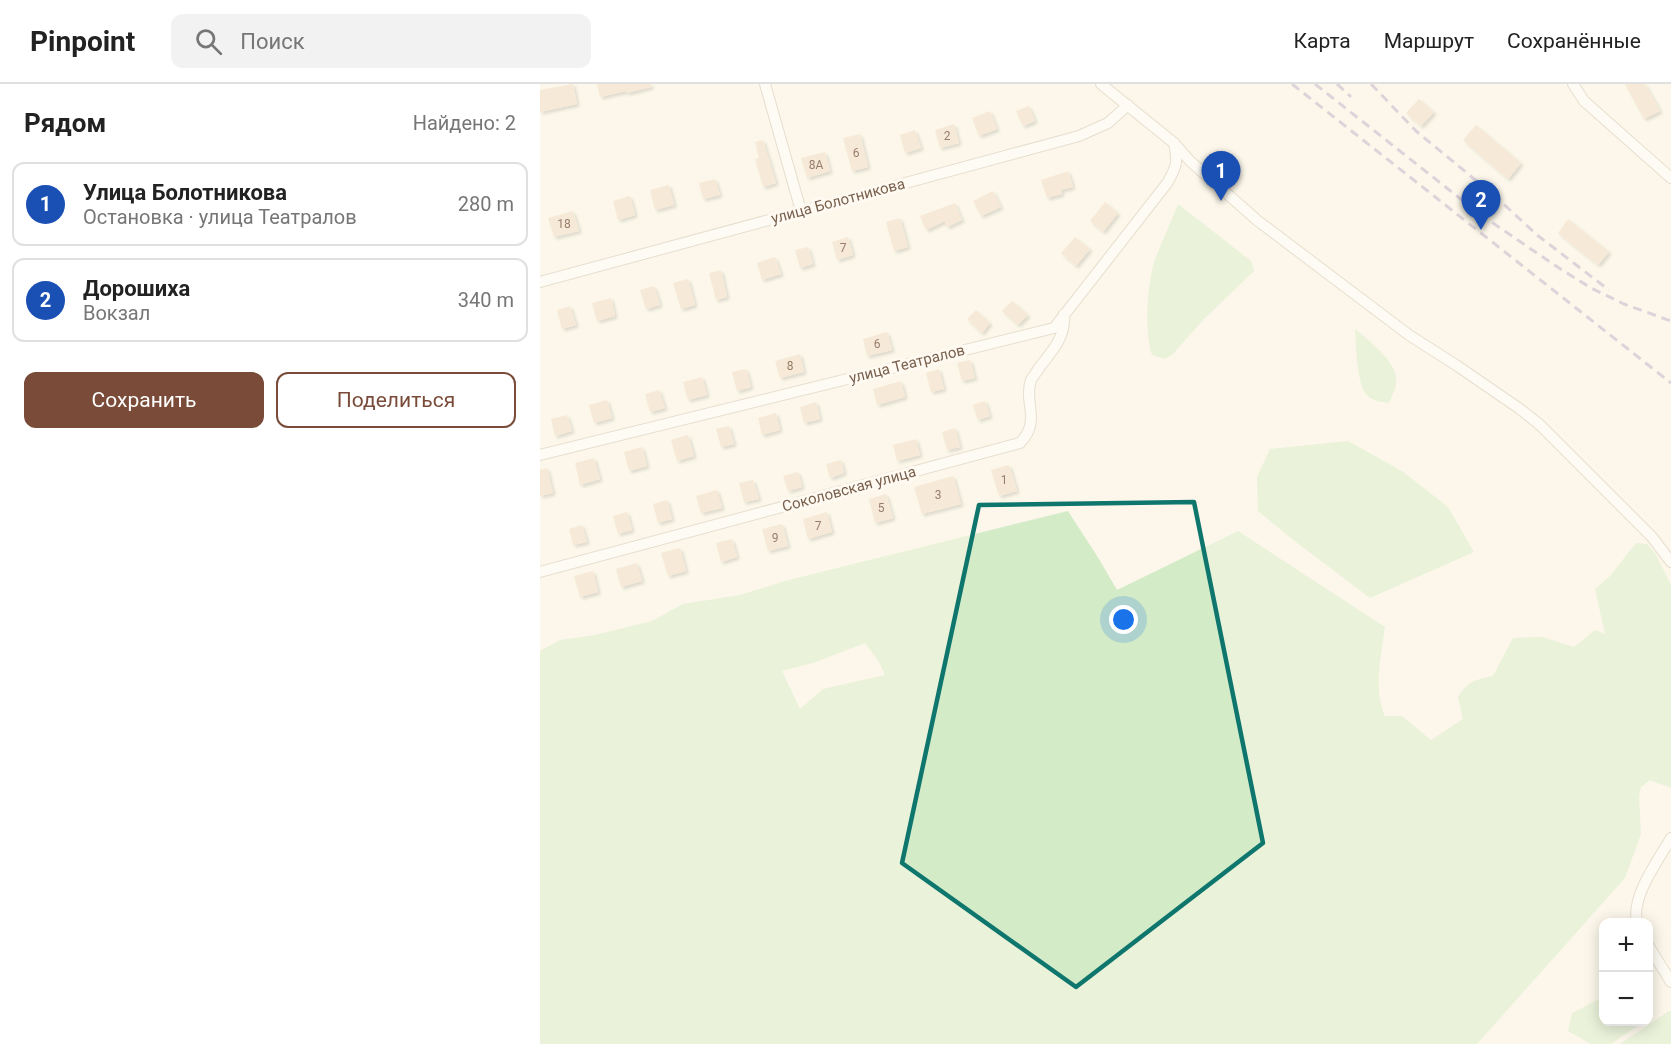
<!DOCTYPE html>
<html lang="ru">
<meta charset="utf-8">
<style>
body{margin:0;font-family:Roboto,sans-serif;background:#f2f2f2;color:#222}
.controls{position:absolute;right:18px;bottom:18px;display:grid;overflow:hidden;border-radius:12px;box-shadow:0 3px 15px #0003}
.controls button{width:54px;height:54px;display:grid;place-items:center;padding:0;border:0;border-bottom:2px solid #e0e0e0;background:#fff;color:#222;font:30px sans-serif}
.you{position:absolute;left:584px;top:536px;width:21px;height:21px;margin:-15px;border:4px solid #fff;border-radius:50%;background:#1a73e8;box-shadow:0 0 0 9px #1a73e833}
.badge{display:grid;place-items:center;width:39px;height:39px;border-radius:50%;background:#794b38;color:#fff;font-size:20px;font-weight:700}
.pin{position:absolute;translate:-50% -50px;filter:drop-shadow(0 2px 3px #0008)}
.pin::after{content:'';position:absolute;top:32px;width:21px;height:18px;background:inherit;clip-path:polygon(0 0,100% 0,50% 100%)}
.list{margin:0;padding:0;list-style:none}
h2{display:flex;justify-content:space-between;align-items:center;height:78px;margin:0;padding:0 24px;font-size:26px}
h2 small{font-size:20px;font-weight:400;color:#767676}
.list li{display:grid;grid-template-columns:39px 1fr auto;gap:18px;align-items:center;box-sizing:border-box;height:84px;margin:0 12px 12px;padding:0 12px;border:2px solid #e0e0e0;border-radius:12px}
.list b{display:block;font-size:22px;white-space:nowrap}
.list p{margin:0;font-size:20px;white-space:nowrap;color:#767676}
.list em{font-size:20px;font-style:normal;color:#767676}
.actions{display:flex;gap:12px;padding:18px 24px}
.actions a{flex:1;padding:14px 0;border:2px solid #794b38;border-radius:12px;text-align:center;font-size:21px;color:#794b38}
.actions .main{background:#794b38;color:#fff}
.icon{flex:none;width:33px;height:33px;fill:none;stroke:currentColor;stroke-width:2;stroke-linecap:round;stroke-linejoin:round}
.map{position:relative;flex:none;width:1131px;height:960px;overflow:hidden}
header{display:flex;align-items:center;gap:36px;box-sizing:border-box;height:84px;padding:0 30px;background:#fff;border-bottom:2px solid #e0e0e0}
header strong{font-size:28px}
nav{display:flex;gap:33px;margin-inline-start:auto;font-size:21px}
.search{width:420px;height:54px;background:#f2f2f2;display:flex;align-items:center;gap:15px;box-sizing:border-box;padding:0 21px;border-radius:12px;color:#767676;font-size:22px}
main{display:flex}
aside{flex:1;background:#fff}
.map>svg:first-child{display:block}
</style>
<header>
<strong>Pinpoint</strong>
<div class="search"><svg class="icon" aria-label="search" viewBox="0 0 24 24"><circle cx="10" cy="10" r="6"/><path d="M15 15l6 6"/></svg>Поиск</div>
<nav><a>Карта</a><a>Маршрут</a><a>Сохранённые</a></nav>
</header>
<main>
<aside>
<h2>Рядом<small>Найдено: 2</small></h2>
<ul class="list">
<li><span class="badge" style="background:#1a4fb4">1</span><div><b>Улица Болотникова</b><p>Остановка · улица Театралов</p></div><em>280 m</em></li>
<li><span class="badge" style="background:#1a4fb4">2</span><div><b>Дорошиха</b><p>Вокзал</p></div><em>340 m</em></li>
</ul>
<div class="actions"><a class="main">Сохранить</a><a>Поделиться</a></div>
</aside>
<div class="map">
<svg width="1131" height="960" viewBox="0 0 1131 960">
<defs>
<filter id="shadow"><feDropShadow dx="2.5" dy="2.5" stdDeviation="1.5" flood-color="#0004"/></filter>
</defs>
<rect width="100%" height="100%" fill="#fcf7ea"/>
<g fill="#d4ebc8" fill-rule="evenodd">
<path d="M638,120L711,177L714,187L663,236L632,271L624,275L612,271C604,248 607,196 616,173C623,155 631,138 638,120Z"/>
<path d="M815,245C830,258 860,279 856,301C855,307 851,313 849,319C840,318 828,316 824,307C817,294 816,260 815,245Z"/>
<polygon points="808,357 862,387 908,423 934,468 830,514 752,455 718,427 717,393 730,365"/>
<path d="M528,427L559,475L577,506L698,447L845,543C841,572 833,605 845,632H862L891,656L923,635L918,613C929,597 934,596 953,592L973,554L1002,553L1034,563L1055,546L1065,550L1055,505L1070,492L1096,459L1107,460L1115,469L1131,501V704L1110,696L1101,703L1099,712L1101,750L1085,794L937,960H0V567L20,556L55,551L112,537L143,520L200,511L245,497ZM325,559L339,578L345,591L283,605L260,625L242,587L276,578Z"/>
<polygon points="1063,913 1064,938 1103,938 1071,960 1051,960 1028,947 1032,929"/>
<polygon points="1129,927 1131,927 1131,960 1080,960"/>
</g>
<g fill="#f2d8c2" filter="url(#shadow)">
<polygon points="33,0 37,20 0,28 0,6"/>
<polygon points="57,0 111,0 111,3 87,9 86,7 60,13"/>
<polygon points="1085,0 1105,0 1120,27 1104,35"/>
<polygon points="879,15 894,28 881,42 866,29"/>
<polygon points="489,22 495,37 483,42 476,27"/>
<polygon points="450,27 457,45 439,52 432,34"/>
<polygon points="414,40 419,59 400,64 395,46"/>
<polygon points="936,41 981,79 968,95 923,56"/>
<polygon points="375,46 381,64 365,69 360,51"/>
<polygon points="320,50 328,83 312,87 303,54"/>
<polygon points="223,56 236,99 223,103 215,75 219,74 215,58"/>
<polygon points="285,68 290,87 267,94 261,74"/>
<polygon points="528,87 533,103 521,106 522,110 507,114 501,96"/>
<polygon points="175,95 180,111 163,115 159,99"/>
<polygon points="129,101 134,121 115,126 110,106"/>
<polygon points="453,107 461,123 441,132 433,117"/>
<polygon points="90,112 95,131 78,136 73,117"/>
<polygon points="565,118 578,129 563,148 550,137"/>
<polygon points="415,119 422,136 407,143 405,137 386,146 380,132"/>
<polygon points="33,127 39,147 14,153 8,134"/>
<polygon points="360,134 368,163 354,167 346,138"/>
<polygon points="1028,135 1069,168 1058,181 1018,149"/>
<polygon points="308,153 313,171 297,176 292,158"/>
<polygon points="535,153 550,165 536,182 521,169"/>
<polygon points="268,163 273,180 260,184 255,166"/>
<polygon points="235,173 241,190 222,196 217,179"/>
<polygon points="181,186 187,213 176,216 169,189"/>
<polygon points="148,195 155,221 141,225 133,199"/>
<polygon points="114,202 120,221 106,225 100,206"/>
<polygon points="71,214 75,232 57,237 52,219"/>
<polygon points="472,217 488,231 478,241 462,227"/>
<polygon points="30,222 36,241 22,245 17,226"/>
<polygon points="436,226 450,239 442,249 427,235"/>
<polygon points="347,248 352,266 327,272 323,255"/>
<polygon points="260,270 264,288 240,294 235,277"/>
<polygon points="430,276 435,294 422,297 417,279"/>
<polygon points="206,285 211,303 197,307 192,288"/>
<polygon points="399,285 404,305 391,308 386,289"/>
<polygon points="162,293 167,311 148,316 143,298"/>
<polygon points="361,297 365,313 337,321 333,305"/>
<polygon points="119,306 125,324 110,328 105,310"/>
<polygon points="67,316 72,334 54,339 49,321"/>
<polygon points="445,317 450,332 438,336 433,321"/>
<polygon points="276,318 280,335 264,339 260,323"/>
<polygon points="236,329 240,346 222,351 218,334"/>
<polygon points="27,331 32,347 15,352 11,335"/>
<polygon points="189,342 194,360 181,363 176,345"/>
<polygon points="415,344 420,363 407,366 402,348"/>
<polygon points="148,351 154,372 137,377 131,356"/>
<polygon points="376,355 380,371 357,377 353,361"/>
<polygon points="102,363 107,382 89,387 84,368"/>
<polygon points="54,374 60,395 40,401 35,379"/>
<polygon points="301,376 304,389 290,394 286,380"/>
<polygon points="469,381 477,407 459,412 451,386"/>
<polygon points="7,384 13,409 0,412 0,386"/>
<polygon points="258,388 262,403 248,407 243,392"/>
<polygon points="413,392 421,420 382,430 374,403"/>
<polygon points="213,396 219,415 204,418 199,399"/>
<polygon points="177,406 182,424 161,429 156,412"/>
<polygon points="346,410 353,434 335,439 329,415"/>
<polygon points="127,416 132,435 118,439 113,420"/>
<polygon points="87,428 92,446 78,450 73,432"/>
<polygon points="287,428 292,448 268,455 263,435"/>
<polygon points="242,440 248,462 228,467 222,445"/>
<polygon points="42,441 47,458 33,461 29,445"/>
<polygon points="192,455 197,473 181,478 176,459"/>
<polygon points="140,464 146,487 128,492 121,469"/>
<polygon points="97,479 102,497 81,503 76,485"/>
<polygon points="53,487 58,508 40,513 34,492"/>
</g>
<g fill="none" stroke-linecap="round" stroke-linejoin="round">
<defs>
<g id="street">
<polyline points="225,0 261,127"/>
<polyline points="561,0 634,59 650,77 718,137 869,251 916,281 980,325 1000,341 1112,453 1131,478"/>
<polyline points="1033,0 1044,17 1131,94"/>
<polyline points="0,198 539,52 568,39 588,21"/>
<path d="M0,371L514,244L628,98C637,81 638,78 634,59"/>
<path d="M0,488L480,359C502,336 483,319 491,296C493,292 497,288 499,284C512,267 526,253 524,230"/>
<path d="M1097,838C1091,812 1118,777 1131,754"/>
<polyline points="1108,861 1131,898"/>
</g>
</defs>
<use href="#street" stroke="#cfbfaf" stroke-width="12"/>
<use href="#street" stroke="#fff" stroke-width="10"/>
<g stroke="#bba7c7" stroke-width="3" stroke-dasharray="9 6" stroke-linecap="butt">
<polyline points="752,0 1131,299"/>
<polyline points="775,0 941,131 1019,184 1051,204 1084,220 1131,237"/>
<polyline points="797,0 811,13"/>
<polyline points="831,0 876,47 956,113 997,151 1069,206"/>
</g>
</g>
<path d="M0 0H1131V960H0ZM654,418L723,759L536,903L362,779L439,421Z" fill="#fcf7ea" fill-opacity=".55" fill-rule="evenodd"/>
<path fill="none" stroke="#0f766e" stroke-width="4.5" stroke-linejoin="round" d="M654,418L723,759L536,903L362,779L439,421Z"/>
<g text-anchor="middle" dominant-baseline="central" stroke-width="6" stroke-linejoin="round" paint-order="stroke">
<g font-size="12" fill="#967d6a">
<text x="407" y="52">2</text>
<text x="316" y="69">6</text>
<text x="276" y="81">8А</text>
<text x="24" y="140">18</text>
<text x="303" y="164">7</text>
<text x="337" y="260">6</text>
<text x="250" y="282">8</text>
<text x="464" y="396">1</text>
<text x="398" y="411">3</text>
<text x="341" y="424">5</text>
<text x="278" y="442">7</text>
<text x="235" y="454">9</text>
</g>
<g font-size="15" fill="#785f4d" stroke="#fffaf1">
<text transform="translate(298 117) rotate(-15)">улица Болотникова</text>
<text transform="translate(367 280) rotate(-14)">улица Театралов</text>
<text transform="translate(309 405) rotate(-15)">Соколовская улица</text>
</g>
</g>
</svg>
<div class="controls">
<button>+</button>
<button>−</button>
</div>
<div class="you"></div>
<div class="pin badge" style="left:681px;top:117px;background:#1a4fb4">1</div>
<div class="pin badge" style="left:941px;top:146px;background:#1a4fb4">2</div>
</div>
</main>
